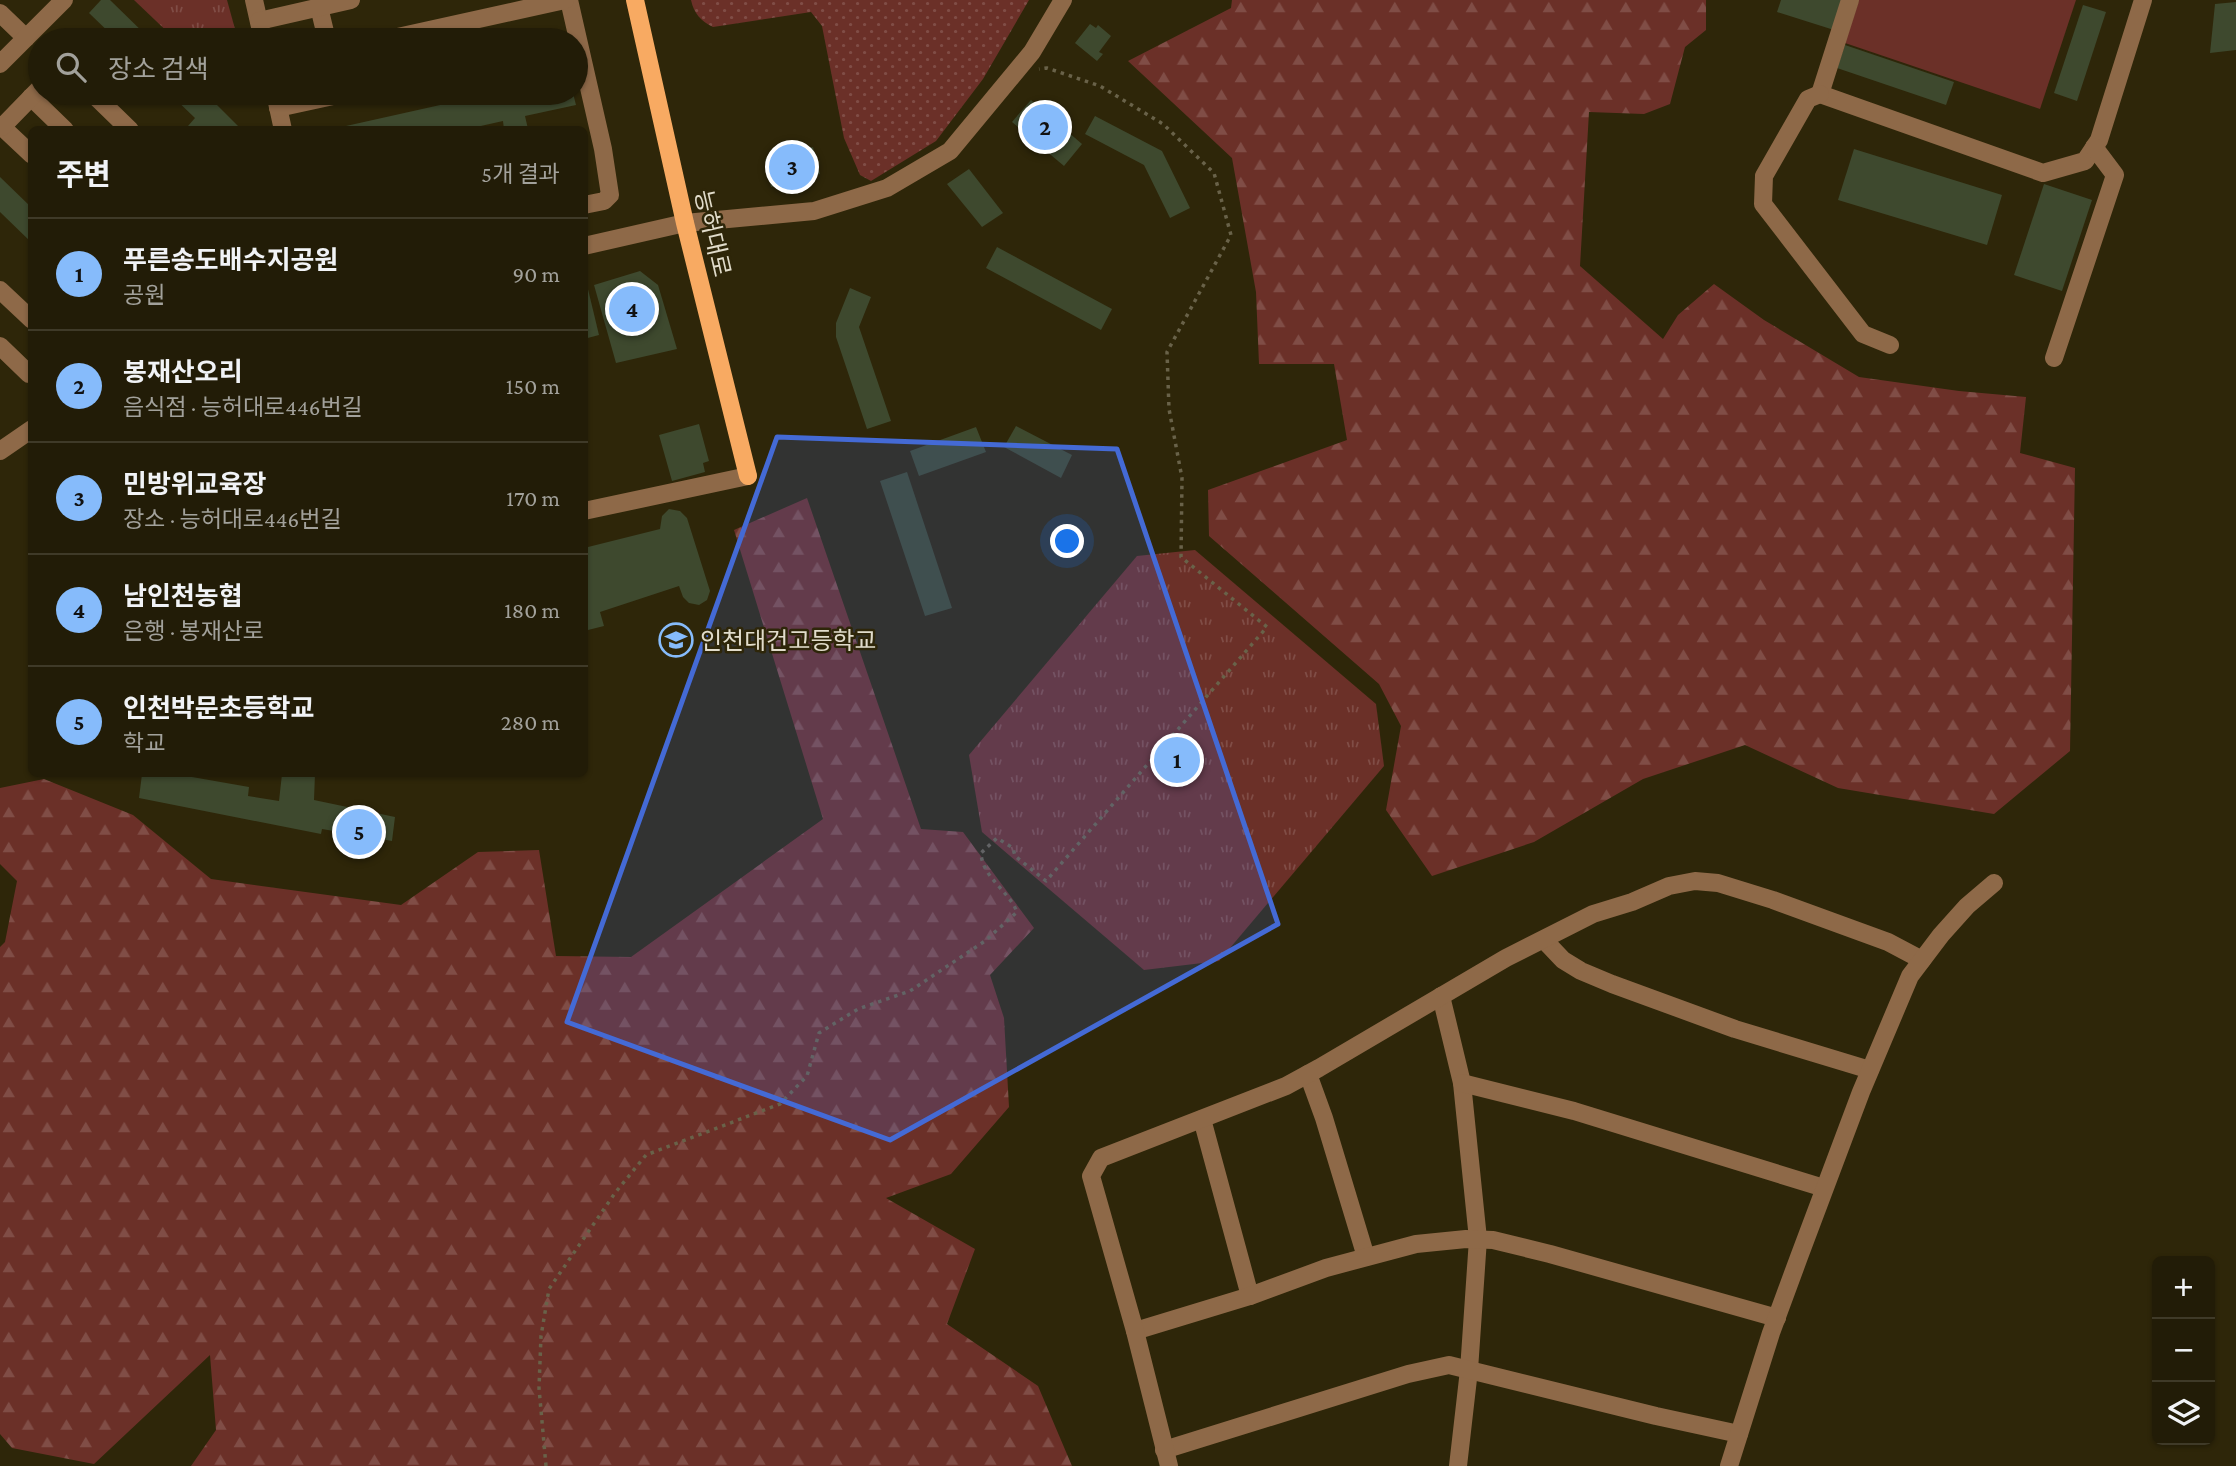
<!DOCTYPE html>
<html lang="ko">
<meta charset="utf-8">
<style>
body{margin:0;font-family:"Crimson Pro","Noto Sans KR",serif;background:#2a2511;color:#f1f3f6}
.controls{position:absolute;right:21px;bottom:21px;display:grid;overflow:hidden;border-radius:10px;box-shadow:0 2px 5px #0004}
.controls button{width:63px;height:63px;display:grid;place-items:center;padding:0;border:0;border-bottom:2px solid #3f3a28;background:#221c07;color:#f1f3f6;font:35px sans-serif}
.you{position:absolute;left:1068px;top:542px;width:24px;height:24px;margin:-18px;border:5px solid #fff;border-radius:50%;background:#1a73e8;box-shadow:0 0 0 10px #1a73e833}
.badge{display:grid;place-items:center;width:46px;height:46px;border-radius:50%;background:#86bbfb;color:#111;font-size:23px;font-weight:700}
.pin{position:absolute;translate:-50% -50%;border:4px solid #fff;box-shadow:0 2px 7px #0006}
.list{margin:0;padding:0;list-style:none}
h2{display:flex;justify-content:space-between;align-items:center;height:91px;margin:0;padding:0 28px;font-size:30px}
h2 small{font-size:23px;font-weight:400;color:#a2a19b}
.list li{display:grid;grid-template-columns:46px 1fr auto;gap:21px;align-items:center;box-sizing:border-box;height:112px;padding:0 28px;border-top:2px solid #3f3a28}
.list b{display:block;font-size:26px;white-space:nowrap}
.list p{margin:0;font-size:23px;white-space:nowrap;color:#a2a19b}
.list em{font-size:23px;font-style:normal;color:#a2a19b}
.icon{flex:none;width:38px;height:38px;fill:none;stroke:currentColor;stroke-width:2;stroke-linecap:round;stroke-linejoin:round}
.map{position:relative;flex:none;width:2236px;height:1466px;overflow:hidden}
.search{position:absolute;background:#221c07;box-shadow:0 2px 5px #0004;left:28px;top:28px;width:560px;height:77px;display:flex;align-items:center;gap:18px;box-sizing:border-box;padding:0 24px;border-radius:38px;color:#a2a19b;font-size:26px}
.panel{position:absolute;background:#221c07;box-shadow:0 2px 5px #0004;left:28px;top:126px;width:560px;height:651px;border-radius:10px}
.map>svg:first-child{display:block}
</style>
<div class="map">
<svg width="2236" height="1466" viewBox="0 0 2236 1466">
<defs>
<pattern id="grass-dots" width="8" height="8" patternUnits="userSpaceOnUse" patternTransform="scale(1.75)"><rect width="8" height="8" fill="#6b3028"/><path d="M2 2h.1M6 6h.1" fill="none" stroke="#804d46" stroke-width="1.8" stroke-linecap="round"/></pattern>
<pattern id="forest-firs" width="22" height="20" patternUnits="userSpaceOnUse" patternTransform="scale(1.75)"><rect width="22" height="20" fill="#6b3028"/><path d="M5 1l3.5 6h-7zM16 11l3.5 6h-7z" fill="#804d46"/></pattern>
<pattern id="park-tufts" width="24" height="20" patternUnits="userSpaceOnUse" patternTransform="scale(1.75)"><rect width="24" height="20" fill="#6b3028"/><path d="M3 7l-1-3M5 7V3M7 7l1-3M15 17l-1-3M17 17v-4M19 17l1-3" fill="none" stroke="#804d46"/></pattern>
</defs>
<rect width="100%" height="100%" fill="#2e2609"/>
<path fill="url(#grass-dots)" d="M691,0H1029L983,79L936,141L871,181L860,175L844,138L822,26L811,12L713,27C701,21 694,14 691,0Z"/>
<g fill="url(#forest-firs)">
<polygon points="1232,0 1706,0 1706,30 1685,47 1670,104 1644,114 1589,112 1580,266 1663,339 1678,315 1714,284 1764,320 1859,377 1959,391 2026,397 2020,453 2075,468 2070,751 1994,814 1838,788 1745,745 1643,779 1534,842 1432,876 1386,810 1401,726 1379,684 1209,536 1208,490 1347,440 1334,364 1259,364 1256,292 1232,158 1128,61 1231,8"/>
<polygon points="807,498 921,829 963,832 1034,928 990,975 1004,1018 1009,1107 951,1174 886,1198 975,1249 947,1324 1038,1386 1072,1466 191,1466 216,1430 210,1355 94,1464 12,1448 0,1434 0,947 5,942 17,881 0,864 0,788 44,779 133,815 211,879 401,905 478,852 539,850 556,956 631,957 823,819 734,530"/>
</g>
<g fill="url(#park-tufts)">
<polygon points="134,0 227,0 238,40 176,40"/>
<polygon points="1195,550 1376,704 1384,766 1219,961 1144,970 982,832 969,755 1137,556"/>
</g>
<polygon fill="#6b3028" points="1859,0 2076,0 2040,109 1845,43"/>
<g fill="#3e492e">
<polygon points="101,0 110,0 151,40 117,40 89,13"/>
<polygon points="1781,0 1843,0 1834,30 1777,12"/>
<polygon points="2236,2 2236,50 2210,53 2215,4"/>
<polygon points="2083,5 2106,12 2077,101 2054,93"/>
<polygon points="1090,24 1096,28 1098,25 1111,36 1099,52 1103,54 1097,61 1075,43"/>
<polygon points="1845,45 1954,82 1946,105 1837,68"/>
<polygon points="169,93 205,93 242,130 191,130 188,126 195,118"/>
<polygon points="494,93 573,93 576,105 525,116 528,129 525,130 504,130 503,121 463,130 328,130"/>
<polygon points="1031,100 1082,144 1064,166 1012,122"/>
<polygon points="1095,116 1162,151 1190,208 1170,218 1144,165 1085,134"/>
<polygon points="813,147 820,174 771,187 765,159"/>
<polygon points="1854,149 2002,195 1987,245 1838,200"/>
<polygon points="969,169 1003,213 982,227 947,184"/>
<polygon points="0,177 32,208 32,243 0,212"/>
<polygon points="2044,184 2092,200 2062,291 2014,275"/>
<polygon points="997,247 1112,309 1101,330 986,268"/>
<polygon points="640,271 658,285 677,349 616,363 594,285"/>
<polygon points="587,285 599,335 584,339 584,286"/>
<polygon points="850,288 871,297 859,327 891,421 867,429 836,337 836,323"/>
<polygon points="699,424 709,461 703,463 705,472 672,481 659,435"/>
<polygon points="1016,426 1072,455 1061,478 1004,447"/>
<polygon points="976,427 986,452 919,476 910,451"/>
<polygon points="907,472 952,608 925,616 880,481"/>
<polygon points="669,509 680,511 687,518 710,591 707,600 699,605 689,603 683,597 679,586 600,612 604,626 584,631 584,548 660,529 662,516"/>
<polygon points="142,774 175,774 249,787 248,796 279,801 282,774 315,774 314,800 395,817 392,841 322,829 321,834 139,798"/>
</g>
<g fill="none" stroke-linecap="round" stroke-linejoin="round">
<path stroke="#696249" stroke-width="3.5" stroke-dasharray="3.5 5" stroke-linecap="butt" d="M546,1466L539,1388L541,1336L549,1289L615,1193L646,1155L780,1104L807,1076L819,1033L858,1009L910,991L985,941L1017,912C1009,891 982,877 981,853L997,838L1013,848L1015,856L1046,881L1267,627L1181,557L1182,478L1169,409L1167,352L1231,235L1214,173L1163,124L1100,86L1047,68L1039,69"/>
<g stroke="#8e6948" stroke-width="18">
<polyline points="254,0 263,40"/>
<polyline points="569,0 603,149 610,195 604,201 584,205"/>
<polyline points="1850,0 1820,94 2043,173 2085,161 2099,140 2143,0"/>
<polyline points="319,7 327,40"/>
<polyline points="0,13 26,38"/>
<polyline points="259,21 351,0"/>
<polyline points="384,40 565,0"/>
<polyline points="0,64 64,0"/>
<polyline points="92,93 130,130"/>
<polyline points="275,93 283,130"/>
<polyline points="1820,94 1808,99 1764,176 1763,204 1863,334 1890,345"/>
<polyline points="31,97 65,130"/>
<polyline points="278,108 347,93"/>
<polyline points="0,125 32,155"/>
<polyline points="2,127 40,88"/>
<polyline points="584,246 685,223 814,211 887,188 950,151 1032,52 1063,0"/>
<polyline points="0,290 32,320"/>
<polyline points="0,346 29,374 32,374"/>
<polyline points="2054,358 2115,175 2094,147"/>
<polyline points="0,451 32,429"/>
<polyline points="584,511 748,476"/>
<polyline points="1544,940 1563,960 1581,971 1612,984 1735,1029 1870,1070"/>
<polyline points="1441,996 1462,1083 1478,1239 1469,1370 1458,1466"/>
<polyline points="1308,1074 1324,1118 1366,1257"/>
<polyline points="1462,1083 1574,1111 1824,1188"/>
<polyline points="1202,1119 1250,1296"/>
<polyline points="1135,1331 1250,1296 1326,1268 1416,1244 1466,1239 1493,1240 1550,1254 1777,1318"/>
<polyline points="1164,1450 1408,1374 1449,1365 1656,1416 1739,1434"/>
<polyline points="1169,1466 1135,1331 1091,1176 1101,1158 1286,1086 1319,1068 1506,958 1593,914 1632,902 1669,886 1695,881 1718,883 1773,900 1888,942 1922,960"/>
<polyline points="1729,1466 1771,1333 1799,1257 1861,1092 1910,976 1941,935 1967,906 1994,883"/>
</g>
<polyline stroke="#f8aa62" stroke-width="18" points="635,0 685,223 748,476"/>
</g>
<path fill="#446ad5" fill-opacity="0.2" stroke="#446ad5" stroke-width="5" stroke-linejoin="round" d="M777,437L1117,449L1278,924L890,1140L567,1022Z"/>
<defs>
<symbol id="school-ring" viewBox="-11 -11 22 22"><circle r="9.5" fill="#2e2609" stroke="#86bbfb" stroke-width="1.5"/><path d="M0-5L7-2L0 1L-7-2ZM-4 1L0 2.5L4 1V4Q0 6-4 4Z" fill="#86bbfb"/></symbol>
</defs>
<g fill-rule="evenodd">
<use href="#school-ring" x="657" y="621" width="38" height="38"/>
</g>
<g text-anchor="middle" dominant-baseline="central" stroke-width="5" stroke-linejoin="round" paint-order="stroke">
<g font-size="24" fill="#e1dccb" stroke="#2e2609">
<text transform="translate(713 233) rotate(77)">능허대로</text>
</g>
<g font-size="24" fill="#e1dccb" stroke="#2e2609" text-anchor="start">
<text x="700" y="640">인천대건고등학교</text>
</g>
</g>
</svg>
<div class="controls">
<button>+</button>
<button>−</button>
<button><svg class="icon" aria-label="layers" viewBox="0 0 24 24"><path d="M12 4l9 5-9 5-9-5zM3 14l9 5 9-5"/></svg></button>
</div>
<div class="you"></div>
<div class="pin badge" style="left:1177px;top:760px">1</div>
<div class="pin badge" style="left:1045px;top:127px">2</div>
<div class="pin badge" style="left:792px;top:167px">3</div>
<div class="pin badge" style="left:632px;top:309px">4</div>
<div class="pin badge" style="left:359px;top:832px">5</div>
<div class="search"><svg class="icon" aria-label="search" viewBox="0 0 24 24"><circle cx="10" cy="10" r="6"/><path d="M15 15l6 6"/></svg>장소 검색</div>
<section class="panel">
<h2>주변<small>5개 결과</small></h2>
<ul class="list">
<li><span class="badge">1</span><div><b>푸른송도배수지공원</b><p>공원</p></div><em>90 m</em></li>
<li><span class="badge">2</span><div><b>봉재산오리</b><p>음식점 · 능허대로446번길</p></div><em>150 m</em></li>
<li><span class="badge">3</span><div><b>민방위교육장</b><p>장소 · 능허대로446번길</p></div><em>170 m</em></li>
<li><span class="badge">4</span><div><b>남인천농협</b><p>은행 · 봉재산로</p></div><em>180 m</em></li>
<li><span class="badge">5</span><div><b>인천박문초등학교</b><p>학교</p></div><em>280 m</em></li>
</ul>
</section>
</div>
